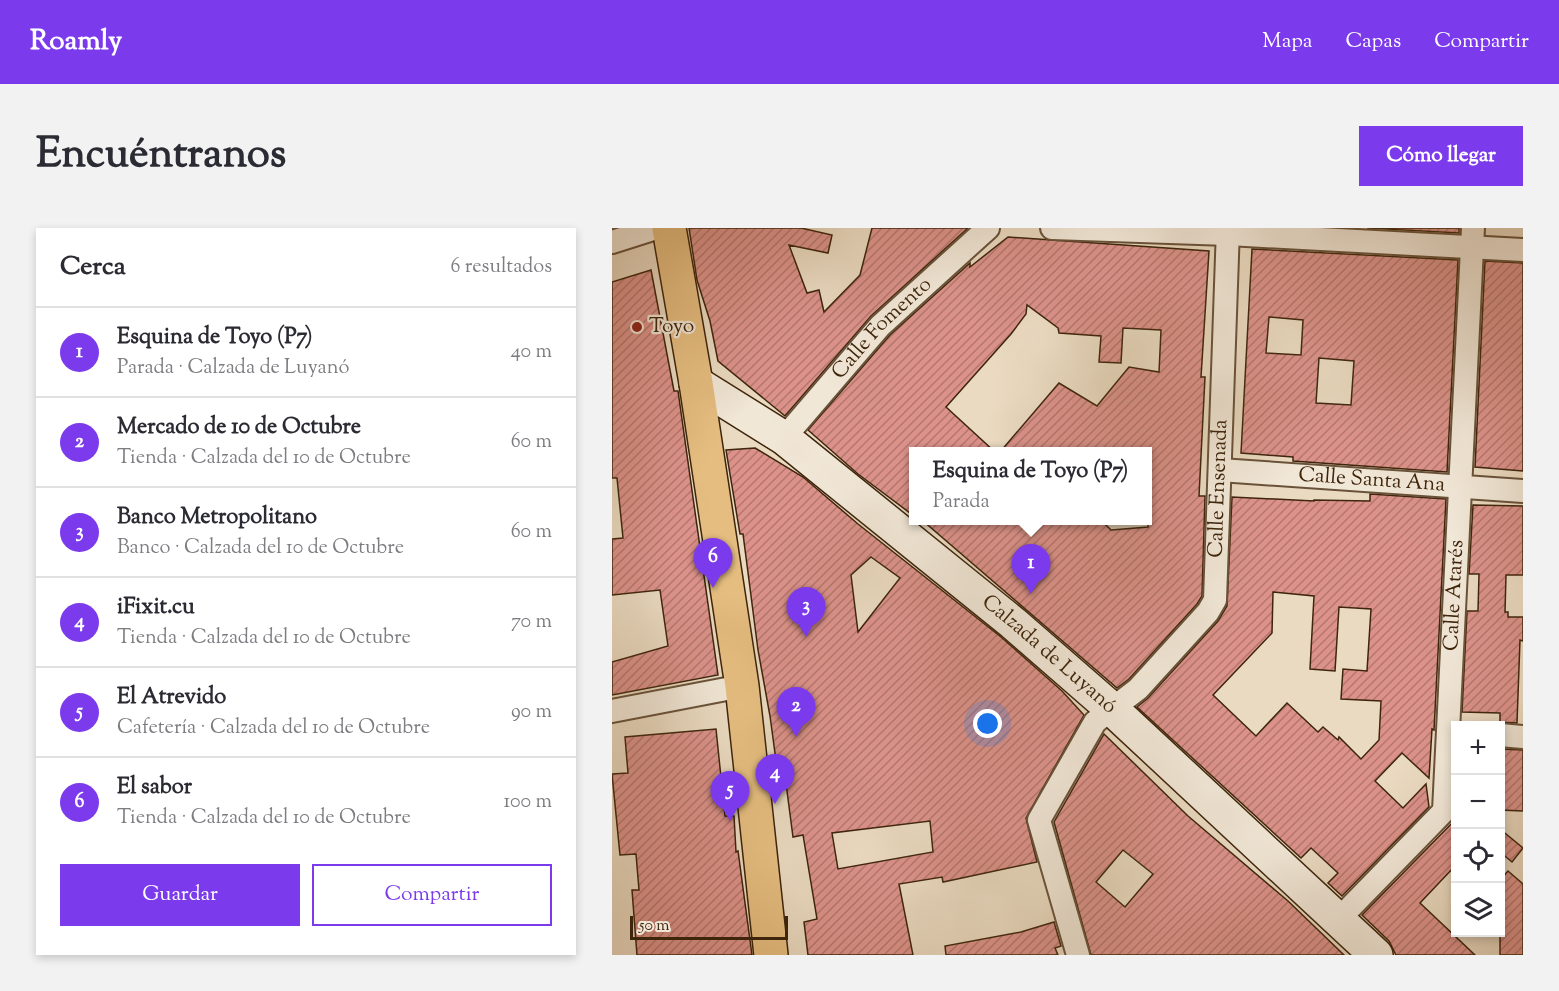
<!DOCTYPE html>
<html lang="es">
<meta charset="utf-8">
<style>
body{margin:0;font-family:"Sorts Mill Goudy",serif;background:#f2f2f3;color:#2b2b33}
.controls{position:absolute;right:18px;bottom:18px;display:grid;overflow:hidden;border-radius:0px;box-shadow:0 3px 9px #0003}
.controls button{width:54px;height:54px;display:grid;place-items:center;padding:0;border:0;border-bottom:2px solid #e1e1e2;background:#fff;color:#2b2b33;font:30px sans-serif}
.scale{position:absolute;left:18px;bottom:15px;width:158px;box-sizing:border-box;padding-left:6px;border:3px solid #3e250c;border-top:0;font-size:16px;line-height:21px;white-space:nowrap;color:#3e250c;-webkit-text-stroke:4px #f1e7d7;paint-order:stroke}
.you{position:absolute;left:376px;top:496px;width:21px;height:21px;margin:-15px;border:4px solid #fff;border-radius:50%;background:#1a73e8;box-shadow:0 0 0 9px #1a73e833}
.badge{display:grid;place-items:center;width:39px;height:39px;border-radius:50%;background:#7c3aed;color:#fff;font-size:20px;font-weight:700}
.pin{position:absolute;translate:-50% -50px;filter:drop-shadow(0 2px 3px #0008)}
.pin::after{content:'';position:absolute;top:32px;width:21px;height:18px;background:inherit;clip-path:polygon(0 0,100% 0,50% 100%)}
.popup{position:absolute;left:297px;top:219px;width:243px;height:78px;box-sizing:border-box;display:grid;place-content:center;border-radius:0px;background:#fff;filter:drop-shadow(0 2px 4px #0005);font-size:20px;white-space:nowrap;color:#7c7c81}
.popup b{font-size:22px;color:#2b2b33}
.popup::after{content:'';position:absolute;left:50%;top:100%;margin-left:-12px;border:12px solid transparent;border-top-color:#fff}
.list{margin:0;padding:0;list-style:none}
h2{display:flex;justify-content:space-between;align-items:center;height:78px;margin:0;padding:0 24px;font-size:26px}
h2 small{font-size:20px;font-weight:400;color:#7c7c81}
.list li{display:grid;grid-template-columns:39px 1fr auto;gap:18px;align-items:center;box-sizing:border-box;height:90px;padding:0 24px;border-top:2px solid #e1e1e2}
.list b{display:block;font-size:22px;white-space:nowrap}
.list p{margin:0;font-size:20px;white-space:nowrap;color:#7c7c81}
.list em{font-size:20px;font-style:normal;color:#7c7c81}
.actions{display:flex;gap:12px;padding:18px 24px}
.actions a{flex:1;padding:14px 0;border:2px solid #7c3aed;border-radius:0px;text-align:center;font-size:21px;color:#7c3aed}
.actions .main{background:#7c3aed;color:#fff}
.icon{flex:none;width:33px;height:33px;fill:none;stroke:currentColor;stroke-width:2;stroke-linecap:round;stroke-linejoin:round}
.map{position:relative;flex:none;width:911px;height:727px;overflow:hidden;border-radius:0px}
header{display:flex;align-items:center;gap:36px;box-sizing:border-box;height:84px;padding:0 30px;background:#7c3aed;color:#fff}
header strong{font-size:28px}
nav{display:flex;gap:33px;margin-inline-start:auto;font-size:21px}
.intro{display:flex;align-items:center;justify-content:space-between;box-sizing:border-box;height:144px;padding:0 36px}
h1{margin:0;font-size:42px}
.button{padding:15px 27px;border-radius:0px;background:#7c3aed;color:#fff;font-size:21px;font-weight:700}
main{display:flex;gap:36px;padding:0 36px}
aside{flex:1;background:#fff;border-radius:0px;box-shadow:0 3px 9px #0003}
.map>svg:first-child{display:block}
</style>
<header>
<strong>Roamly</strong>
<nav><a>Mapa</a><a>Capas</a><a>Compartir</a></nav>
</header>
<div class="intro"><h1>Encuéntranos</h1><a class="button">Cómo llegar</a></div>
<main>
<aside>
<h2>Cerca<small>6 resultados</small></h2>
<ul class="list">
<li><span class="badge">1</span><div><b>Esquina de Toyo (P7)</b><p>Parada · Calzada de Luyanó</p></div><em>40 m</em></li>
<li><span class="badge">2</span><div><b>Mercado de 10 de Octubre</b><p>Tienda · Calzada del 10 de Octubre</p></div><em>60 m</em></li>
<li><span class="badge">3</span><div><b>Banco Metropolitano</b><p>Banco · Calzada del 10 de Octubre</p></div><em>60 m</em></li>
<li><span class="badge">4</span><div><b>iFixit.cu</b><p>Tienda · Calzada del 10 de Octubre</p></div><em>70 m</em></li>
<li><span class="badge">5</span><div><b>El Atrevido</b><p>Cafetería · Calzada del 10 de Octubre</p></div><em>90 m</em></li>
<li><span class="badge">6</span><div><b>El sabor</b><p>Tienda · Calzada del 10 de Octubre</p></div><em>100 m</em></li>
</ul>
<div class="actions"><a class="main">Guardar</a><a>Compartir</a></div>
</aside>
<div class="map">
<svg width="911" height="727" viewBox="0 0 911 727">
<defs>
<pattern id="building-hatch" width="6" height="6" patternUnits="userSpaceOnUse" patternTransform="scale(1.5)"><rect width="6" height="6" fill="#dc928a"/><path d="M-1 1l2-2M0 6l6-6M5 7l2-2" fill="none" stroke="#b4776f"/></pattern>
</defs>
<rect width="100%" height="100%" fill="#eadac1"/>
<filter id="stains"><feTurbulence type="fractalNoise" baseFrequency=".00333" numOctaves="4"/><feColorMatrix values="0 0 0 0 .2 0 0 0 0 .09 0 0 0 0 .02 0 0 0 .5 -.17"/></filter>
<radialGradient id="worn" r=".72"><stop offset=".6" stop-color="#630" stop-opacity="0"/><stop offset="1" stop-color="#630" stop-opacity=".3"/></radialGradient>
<g fill="url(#building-hatch)" stroke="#3e250c" stroke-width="1.5" fill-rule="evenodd">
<polygon points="77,0 189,0 220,7 216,25 177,17 195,65 207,62 212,84 248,47 260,0 356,0 259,88 173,188 106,133 98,93 85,52"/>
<polygon points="755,0 847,0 847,5"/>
<polygon points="396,9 597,23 589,149 593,149 587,268 593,268 590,368 585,376 517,451 505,460 310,292 489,292 499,302 536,299 536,224 388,224 447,155 485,178 517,139 547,144 549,102 511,100 509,135 487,134 489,108 447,105 446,100 415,77 414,86 399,106 334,179 383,224 302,224 302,288 246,246 196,202 278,107 358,35 358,39"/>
<path d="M640,21L846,32L835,244L681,233V229L629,225ZM657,89L691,92L689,127L654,125ZM707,130L742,133L739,177L704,175Z"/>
<polygon points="873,33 911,35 911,243 863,239"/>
<polygon points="39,42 62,163 66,163 106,447 0,467 0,434 56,418 48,362 0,367 0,311 11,310 5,250 0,250 0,54"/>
<path d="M143,220L191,249L246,296L389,409L450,463L472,487L414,590L425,634L331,654L330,649L287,656L301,727H196L192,694L205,691L191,607L181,609L172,540H165L158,488L146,422L131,306H128L114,222ZM259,329L288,350L246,404L239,347ZM318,593L321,624L226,641L220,605Z"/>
<path d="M758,266L834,271L823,483L822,502L820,501L817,550L790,525L763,553L791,580L814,556L817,579L730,668L716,655L726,645L699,620L689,630L525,479L536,470L606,393L615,378L620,269L702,273V272L758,273ZM661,364L702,368L698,441L723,443L727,379L759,381L755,443L731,441L729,471L769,473L767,512L749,531L727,509L726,512L711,499L706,504L675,475L644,508L601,467L660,405Z"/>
<polygon points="861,277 911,278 911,347 894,347 893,384 896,384 896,389 911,389 911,413 908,412 905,495 888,494 888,485 850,484 855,383 866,383 867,346 857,346"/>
<polygon points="104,501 113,588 122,588 124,624 126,623 140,727 25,727 20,662 27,662 24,626 8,627 0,546 16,545 13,509"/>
<path d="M492,506L576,588L676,673L732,727H479L442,594ZM511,622L541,646L513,679L484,654Z"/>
<polygon points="888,521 911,522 911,583 888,582"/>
<polygon points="843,592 843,638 808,675 863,727 784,727 777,713 750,687"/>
<polygon points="888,601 911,620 900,634 888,624"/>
<polygon points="896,643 911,656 911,727 888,727 888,652"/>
<polygon points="442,694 449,718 443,720 446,727 334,727 333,718 409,704"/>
</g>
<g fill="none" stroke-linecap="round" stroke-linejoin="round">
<defs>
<g id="minor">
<polyline points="440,0 616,6 911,22"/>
<polyline points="0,14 44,0"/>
<path id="s1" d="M172,210L268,98L376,0"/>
<path id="s2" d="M608,242L911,263"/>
<polyline points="0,483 130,458"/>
<polyline points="888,507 911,509"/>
<path id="s3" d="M726,692L832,583L861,0"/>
<path id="s4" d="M466,727L427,592L483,494L526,461L596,384L603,372L616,0"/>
</g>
<g id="secondary">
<path id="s5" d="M84,155L172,210L401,395L501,482L764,727"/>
</g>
<polyline id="primary" points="57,0 84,155 130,458 159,727"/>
</defs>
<use href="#minor" stroke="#695239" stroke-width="26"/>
<use href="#secondary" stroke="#3e250c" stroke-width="36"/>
<use href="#primary" stroke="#3e250c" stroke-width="36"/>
<use href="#minor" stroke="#f1e7d7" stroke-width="22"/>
<use href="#secondary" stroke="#f1e7d7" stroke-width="33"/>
<use href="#primary" stroke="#e5bd80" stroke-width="33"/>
</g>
<circle fill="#8f2418" stroke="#f1e7d7" stroke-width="2" cx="25" cy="99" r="6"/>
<g text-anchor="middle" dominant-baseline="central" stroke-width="4.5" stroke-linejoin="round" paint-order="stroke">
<g font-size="21" fill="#3e250c" stroke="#f1e7d7" text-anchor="start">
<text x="37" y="99">Toyo</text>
</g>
<g font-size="21" fill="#3e250c" stroke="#f1e7d7">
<text stroke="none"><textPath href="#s1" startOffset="147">Calle Fomento</textPath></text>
<text stroke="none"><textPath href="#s2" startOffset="152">Calle Santa Ana</textPath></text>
<text stroke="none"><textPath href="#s4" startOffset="537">Calle Ensenada</textPath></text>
<text stroke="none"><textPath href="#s3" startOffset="368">Calle Atarés</textPath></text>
<text stroke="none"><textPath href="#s5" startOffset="446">Calzada de Luyanó</textPath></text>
</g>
</g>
<rect width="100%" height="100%" filter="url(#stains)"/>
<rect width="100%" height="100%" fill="url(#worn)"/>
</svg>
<div class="controls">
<button>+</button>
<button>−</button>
<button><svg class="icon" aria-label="locate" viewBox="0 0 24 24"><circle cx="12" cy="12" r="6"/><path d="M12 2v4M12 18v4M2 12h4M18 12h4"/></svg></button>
<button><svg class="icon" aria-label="layers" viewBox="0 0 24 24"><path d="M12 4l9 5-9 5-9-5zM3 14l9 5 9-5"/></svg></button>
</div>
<div class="scale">50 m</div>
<div class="you"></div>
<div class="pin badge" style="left:419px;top:366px">1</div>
<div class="popup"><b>Esquina de Toyo (P7)</b>Parada</div>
<div class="pin badge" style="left:184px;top:509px">2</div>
<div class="pin badge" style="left:194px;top:409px">3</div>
<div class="pin badge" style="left:163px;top:576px">4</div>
<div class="pin badge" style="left:118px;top:593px">5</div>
<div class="pin badge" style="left:101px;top:360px">6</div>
</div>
</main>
